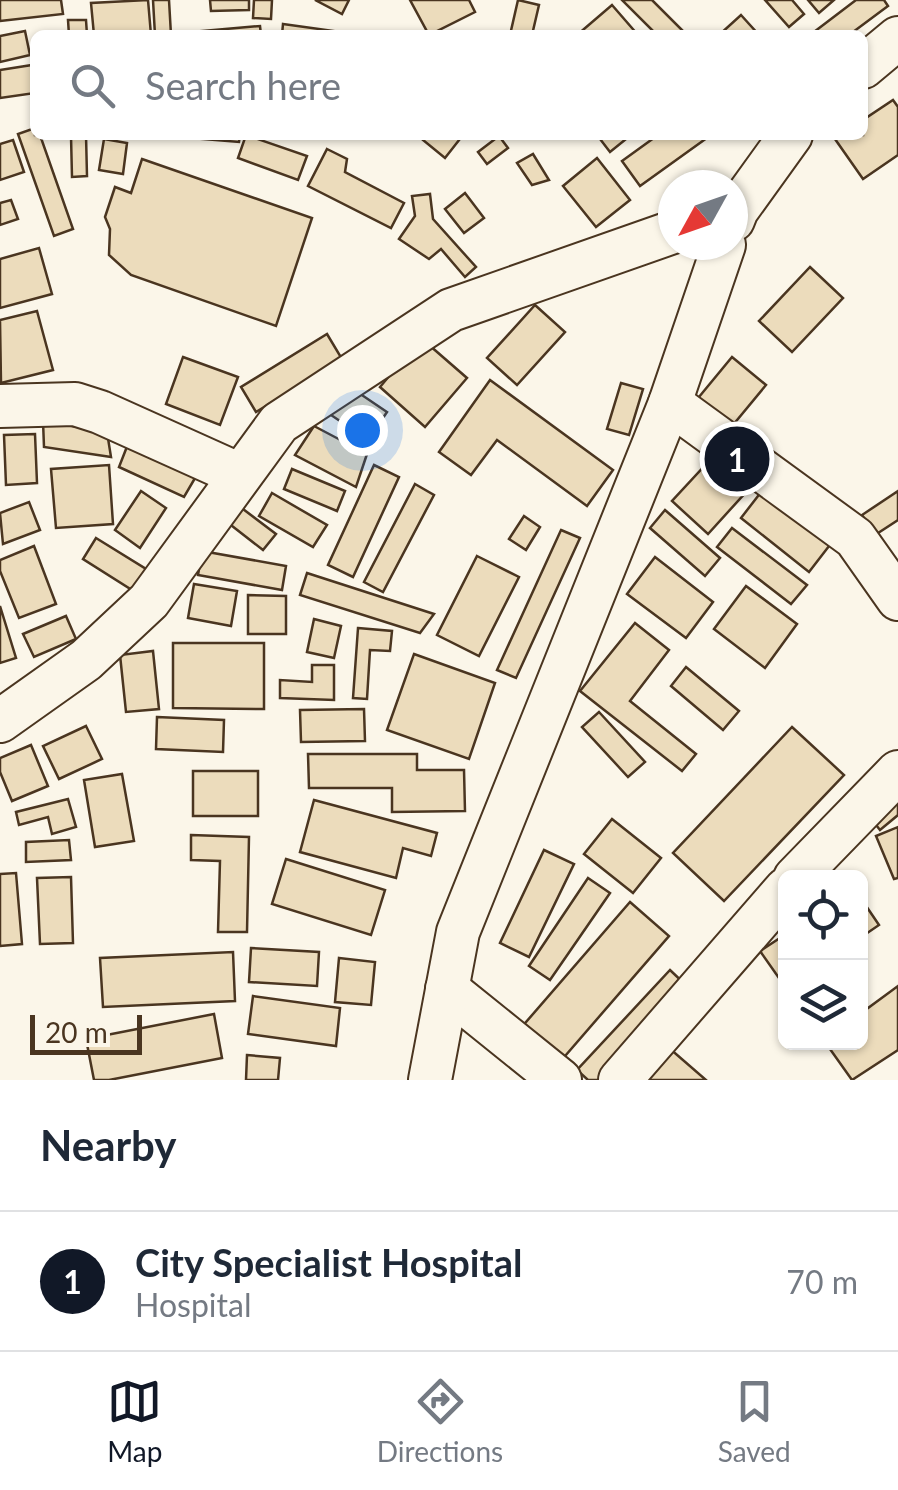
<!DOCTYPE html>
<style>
body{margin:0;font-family:Lato,sans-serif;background:#f6f6f7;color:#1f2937}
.controls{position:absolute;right:30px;bottom:30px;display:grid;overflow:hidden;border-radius:15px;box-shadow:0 2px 8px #0004}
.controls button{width:90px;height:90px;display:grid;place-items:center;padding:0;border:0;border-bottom:2px solid #e0e1e3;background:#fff;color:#1f2937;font:50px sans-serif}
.compass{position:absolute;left:658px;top:170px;width:90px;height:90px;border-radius:50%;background:#fff;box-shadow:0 2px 8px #0004;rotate:230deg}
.scale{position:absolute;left:30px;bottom:25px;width:112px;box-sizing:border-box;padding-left:10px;border:5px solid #4a3520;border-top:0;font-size:28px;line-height:35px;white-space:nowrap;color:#4a3520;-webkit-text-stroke:8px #fbf6e9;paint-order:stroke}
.you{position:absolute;left:362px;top:430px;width:35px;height:35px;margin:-25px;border:8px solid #fff;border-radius:50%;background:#1a73e8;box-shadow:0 0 0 15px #1a73e833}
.badge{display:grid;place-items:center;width:65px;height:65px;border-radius:50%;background:#111827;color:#fff;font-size:32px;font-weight:700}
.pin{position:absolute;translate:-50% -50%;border:5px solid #fff;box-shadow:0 2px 10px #0006}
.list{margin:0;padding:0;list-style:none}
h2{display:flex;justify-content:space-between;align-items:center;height:130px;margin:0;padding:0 40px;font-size:42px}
h2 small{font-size:32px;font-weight:400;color:#747a83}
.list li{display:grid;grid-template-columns:65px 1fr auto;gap:30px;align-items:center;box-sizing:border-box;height:140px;padding:0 40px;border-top:2px solid #e0e1e3}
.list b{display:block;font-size:38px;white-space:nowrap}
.list p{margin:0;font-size:32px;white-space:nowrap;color:#747a83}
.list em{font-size:32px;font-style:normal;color:#747a83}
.icon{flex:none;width:55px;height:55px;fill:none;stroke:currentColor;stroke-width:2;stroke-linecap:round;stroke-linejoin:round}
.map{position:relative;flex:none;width:898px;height:1080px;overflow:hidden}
.search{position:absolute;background:#fff;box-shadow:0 2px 8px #0004;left:30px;right:30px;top:30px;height:110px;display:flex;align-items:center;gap:25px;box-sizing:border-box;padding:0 35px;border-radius:15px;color:#747a83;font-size:38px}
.sheet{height:270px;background:#fff}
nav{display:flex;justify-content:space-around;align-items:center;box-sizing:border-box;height:140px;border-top:2px solid #e0e1e3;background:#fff;font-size:28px;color:#747a83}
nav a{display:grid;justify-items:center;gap:5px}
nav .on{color:#111827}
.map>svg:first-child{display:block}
</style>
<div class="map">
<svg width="898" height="1080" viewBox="0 0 898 1080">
<rect width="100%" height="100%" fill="#fbf6e9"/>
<g fill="#ecdcbc" stroke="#4a3520" stroke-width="2.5">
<polygon points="0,0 61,0 63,14 0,21"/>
<polygon points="148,0 151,35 94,35 91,3"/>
<polygon points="153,0 169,0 171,35 155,35"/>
<polygon points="210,0 249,0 249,10 211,11"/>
<polygon points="254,0 272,0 271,19 253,18"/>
<polygon points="315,0 349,0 342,14"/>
<polygon points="410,0 469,0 475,12 429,35"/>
<polygon points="518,0 539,5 532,35 510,35"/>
<polygon points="622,0 652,0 687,35 657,35"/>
<polygon points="765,0 792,0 804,14 789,27"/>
<polygon points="808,0 834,0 819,13"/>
<polygon points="856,0 884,0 888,6 849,35 810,35"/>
<polygon points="612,5 638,35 577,35"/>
<polygon points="741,15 759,35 719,35"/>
<polygon points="68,20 86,20 87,35 69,35"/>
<polygon points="283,24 341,32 341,35 282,35"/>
<polygon points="260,26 261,35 181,35 181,33"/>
<polygon points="25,31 30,55 0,62 0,36"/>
<polygon points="32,65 35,93 0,98 0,70"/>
<polygon points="893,100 898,107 898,155 863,179 835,139 841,135 863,135 863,120"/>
<polygon points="35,128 35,135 40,135 73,229 54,236 18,134"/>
<polygon points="49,135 86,135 87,176 72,177 71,136"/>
<polygon points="192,135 240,135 239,142 192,138"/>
<polygon points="246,135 307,156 298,180 238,158"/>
<polygon points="426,135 463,135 445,158 423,140"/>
<polygon points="597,135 631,135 610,152"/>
<polygon points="658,135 711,135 640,186 622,161"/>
<polygon points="499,136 508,148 487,164 478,152"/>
<polygon points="104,139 127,143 123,174 99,170"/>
<polygon points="13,140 24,172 0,180 0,144"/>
<polygon points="327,149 347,159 345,172 404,203 391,228 308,186"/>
<polygon points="533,154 549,180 532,185 517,163"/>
<polygon points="597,158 630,200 596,227 563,186"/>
<polygon points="142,159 312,218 276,326 131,275 109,255 110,229 105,217 115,187 131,193"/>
<polygon points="465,193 484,218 464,233 445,209"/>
<polygon points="430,194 433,219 476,267 465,277 441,249 429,259 399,239 415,216 412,196"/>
<polygon points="11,200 18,219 0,225 0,203"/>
<polygon points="39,248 52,294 0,308 0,259"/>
<polygon points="810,267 843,298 792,352 759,321"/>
<polygon points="535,305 565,332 517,385 487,358"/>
<polygon points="37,311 53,370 1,383 0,320"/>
<polygon points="327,334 342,359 256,412 241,387"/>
<polygon points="421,338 467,378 425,427 380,387"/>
<polygon points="183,357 238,377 220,425 166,404"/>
<polygon points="732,357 766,385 728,431 694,403"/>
<polygon points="490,380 613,470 587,506 497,440 471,475 439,452"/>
<polygon points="621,383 643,389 629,435 607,429"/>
<polygon points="350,387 387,412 368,440 331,415"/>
<polygon points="43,421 107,432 111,457 44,447"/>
<polygon points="314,426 367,454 356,487 295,455"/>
<polygon points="35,434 37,483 6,485 4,435"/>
<polygon points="128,444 198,473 184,497 119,467"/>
<polygon points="722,447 757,480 708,534 672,501"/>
<polygon points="109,465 113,524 56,528 51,469"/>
<polygon points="374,465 399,477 353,577 328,565"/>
<polygon points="292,469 345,491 337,511 284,489"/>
<polygon points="768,483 836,537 809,572 741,518"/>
<polygon points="415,484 434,495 383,592 364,582"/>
<polygon points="141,491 166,508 140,548 115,530"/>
<polygon points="898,491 898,520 875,535 862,515"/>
<polygon points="272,493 327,525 313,547 259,516"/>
<polygon points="29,502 40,530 3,544 0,513"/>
<polygon points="239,506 276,534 263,550 227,522"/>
<polygon points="665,510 720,558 705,576 650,528"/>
<polygon points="524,516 540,527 526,550 509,539"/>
<polygon points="732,528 807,585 791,604 717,547"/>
<polygon points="561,530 580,538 516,678 497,670"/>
<polygon points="96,538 146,569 132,590 83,559"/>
<polygon points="34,546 56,604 19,618 0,571 0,560"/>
<polygon points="202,551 286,566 282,590 198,575"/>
<polygon points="477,556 519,577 479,656 437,635"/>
<polygon points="655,557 713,602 686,638 627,594"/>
<polygon points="307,573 434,614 420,633 300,595"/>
<polygon points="194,584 237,591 231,626 188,618"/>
<polygon points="746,586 797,624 765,668 714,629"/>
<polygon points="248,595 286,596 286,634 248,634"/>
<polygon points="0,606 16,658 0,663"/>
<polygon points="66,616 76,639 34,657 23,634"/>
<polygon points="314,619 341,626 334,658 307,652"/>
<polygon points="635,623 669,650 630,701 696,754 682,771 580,691"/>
<polygon points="358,628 392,631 390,651 370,650 367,699 353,698"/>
<polygon points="173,643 264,643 264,709 173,708"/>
<polygon points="153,651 159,709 126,712 120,655"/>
<polygon points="414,654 495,683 469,759 387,730"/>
<polygon points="312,665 334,665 334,700 280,698 280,680 312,682"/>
<polygon points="686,667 739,711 723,730 671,686"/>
<polygon points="364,709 365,741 301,742 300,710"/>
<polygon points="599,712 645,762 628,777 582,727"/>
<polygon points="157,717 224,720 223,752 156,749"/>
<polygon points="86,726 102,759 59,779 43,746"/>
<polygon points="792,727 844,775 724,901 673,853"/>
<polygon points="31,745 48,786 12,801 0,772 0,758"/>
<polygon points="308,754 417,754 417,770 464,770 465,811 392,812 392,788 309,788"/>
<rect x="193" y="771" width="65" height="45"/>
<polygon points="122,774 134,841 95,847 84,780"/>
<polygon points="898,785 898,815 880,830 865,811"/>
<polygon points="68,799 76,827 52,834 48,817 19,825 16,812"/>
<polygon points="314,800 437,833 431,856 403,848 396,878 300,852"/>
<polygon points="612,819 661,858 633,893 584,854"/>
<polygon points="898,827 898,878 894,879 876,836"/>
<polygon points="191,835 249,837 247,932 218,932 220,861 191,860"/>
<polygon points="69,840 71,860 26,862 26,842"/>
<polygon points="544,850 574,864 529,957 500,943"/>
<polygon points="286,859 385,890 371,935 272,904"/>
<polygon points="16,873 22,944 0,946 0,874"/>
<polygon points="71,877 73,943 40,944 37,878"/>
<polygon points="588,878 610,893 550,980 529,966"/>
<polygon points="860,897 879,925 860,938"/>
<polygon points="630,902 669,936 559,1063 520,1029"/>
<polygon points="786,934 786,988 760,951"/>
<polygon points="251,948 319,952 317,986 249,982"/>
<polygon points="233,952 235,1001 103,1007 100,958"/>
<polygon points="339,958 375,962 371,1005 335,1002"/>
<polygon points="670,970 690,989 606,1080 588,1080 577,1070"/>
<polygon points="898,986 898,1050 852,1080 825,1042 860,1042 860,1014"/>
<polygon points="253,996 340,1008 336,1046 248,1034"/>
<polygon points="214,1014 222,1058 109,1080 94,1080 86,1039"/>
<polygon points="661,1041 706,1080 635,1080"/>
<polygon points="247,1055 280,1058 278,1080 246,1080"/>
</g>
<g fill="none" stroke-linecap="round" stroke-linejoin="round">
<defs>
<g id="minor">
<polyline points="863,67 898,38"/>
<polyline points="733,220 737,210 791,135"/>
<polyline points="670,403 855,538 898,599"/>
<polyline points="0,406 75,404 100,412 240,475"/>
<polyline points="0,721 86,660 149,601 279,423 451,310 673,232"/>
<polyline points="795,878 898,772"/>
<polyline points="447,989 560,1080"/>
<polyline points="430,1080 458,932 670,403 724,245"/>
<polyline points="620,1080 786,889"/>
</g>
</defs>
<use href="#minor" stroke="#4a3520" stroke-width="46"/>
<use href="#minor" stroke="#fbf6e9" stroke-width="42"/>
</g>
</svg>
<div class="controls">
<button><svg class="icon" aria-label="locate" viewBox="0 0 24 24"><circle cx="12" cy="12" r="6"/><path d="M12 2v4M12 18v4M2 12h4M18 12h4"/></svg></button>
<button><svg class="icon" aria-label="layers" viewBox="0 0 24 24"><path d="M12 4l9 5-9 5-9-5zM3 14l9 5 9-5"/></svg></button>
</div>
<svg class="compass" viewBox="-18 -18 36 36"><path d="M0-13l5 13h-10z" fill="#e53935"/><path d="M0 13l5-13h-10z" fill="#747a83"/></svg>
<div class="scale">20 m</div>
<div class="you"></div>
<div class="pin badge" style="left:737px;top:459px">1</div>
<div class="search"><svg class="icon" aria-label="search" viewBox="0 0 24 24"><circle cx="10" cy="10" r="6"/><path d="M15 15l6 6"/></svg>Search here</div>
</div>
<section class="sheet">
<h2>Nearby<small></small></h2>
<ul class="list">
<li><span class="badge">1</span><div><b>City Specialist Hospital</b><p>Hospital</p></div><em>70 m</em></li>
</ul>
</section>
<nav>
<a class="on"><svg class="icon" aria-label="map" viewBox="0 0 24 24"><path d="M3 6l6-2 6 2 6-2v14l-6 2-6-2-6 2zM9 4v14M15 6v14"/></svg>Map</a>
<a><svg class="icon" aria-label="directions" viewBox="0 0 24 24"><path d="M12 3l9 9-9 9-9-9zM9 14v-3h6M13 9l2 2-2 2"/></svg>Directions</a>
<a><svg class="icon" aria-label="saved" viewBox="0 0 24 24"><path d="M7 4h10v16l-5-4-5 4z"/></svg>Saved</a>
</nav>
